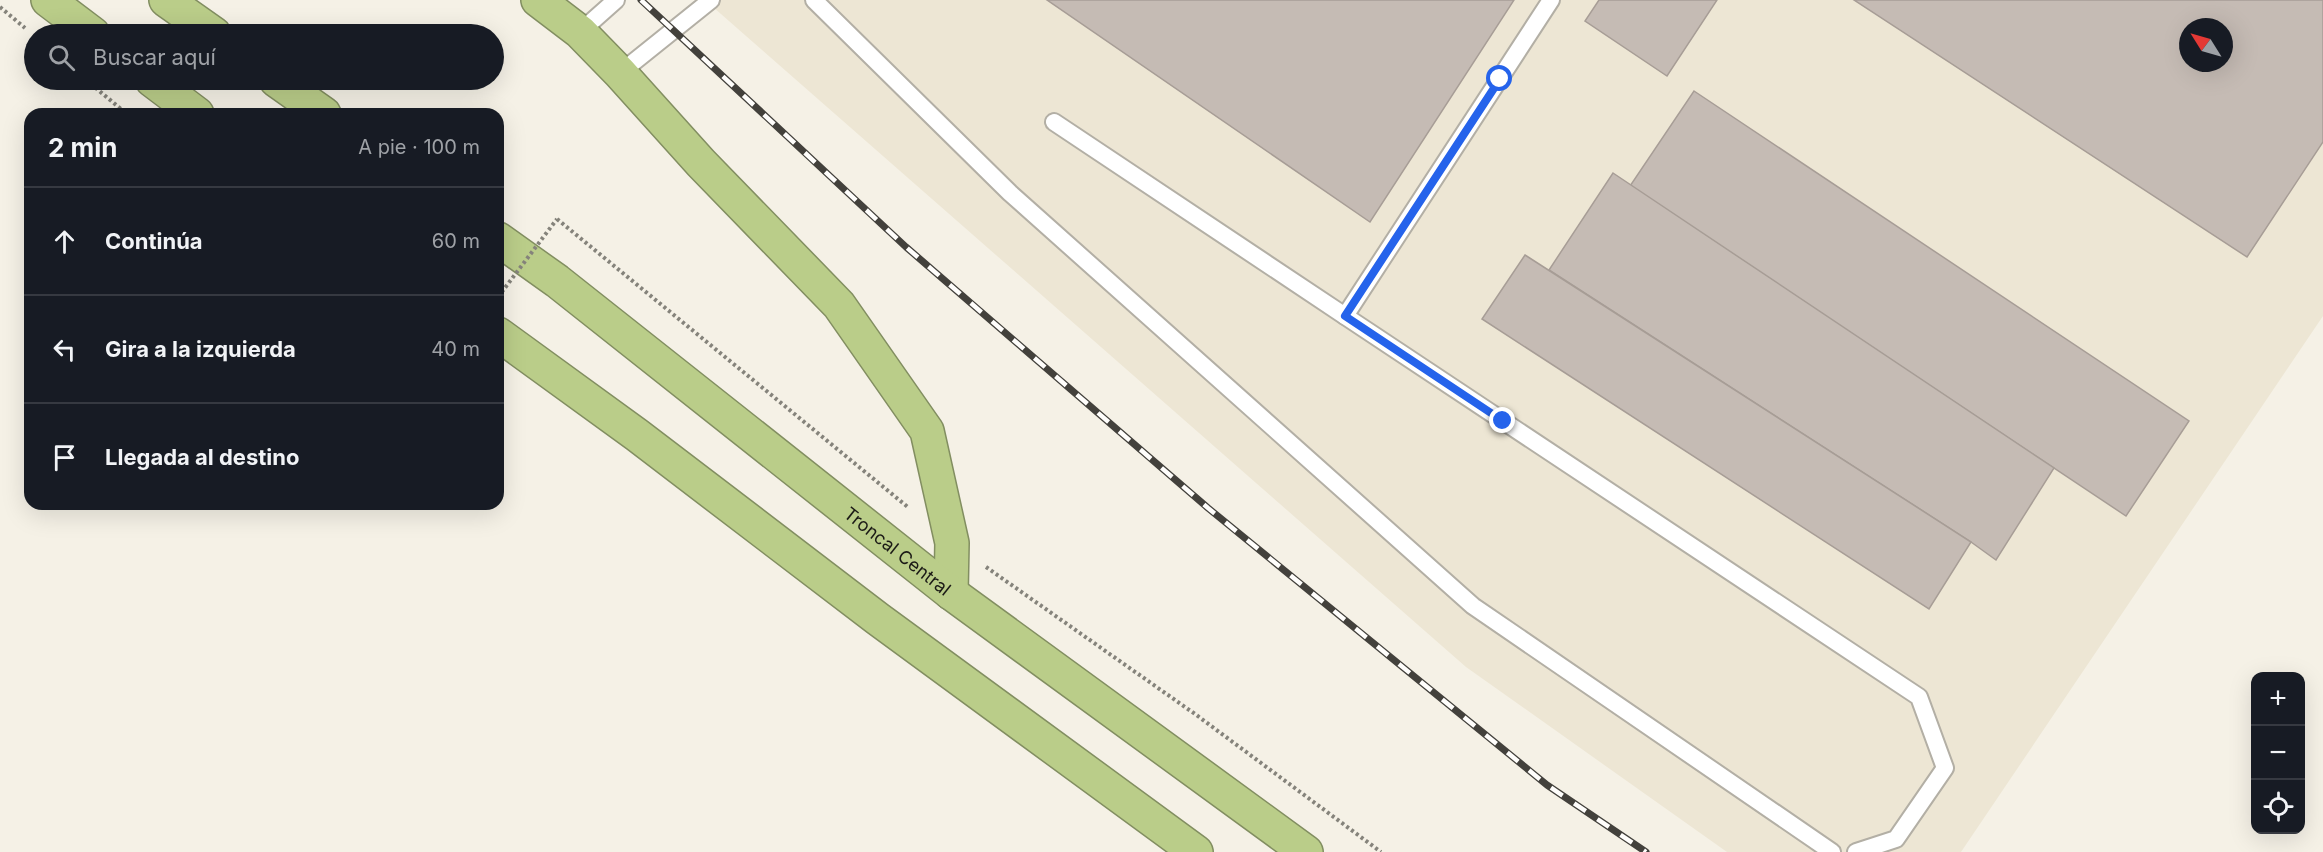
<!DOCTYPE html>
<html lang="es">
<meta charset="utf-8">
<style>
body{margin:0;font-family:Inter,sans-serif;background:#242831;color:#f1f3f6}
.controls{position:absolute;right:18px;bottom:18px;display:grid;overflow:hidden;border-radius:12px;box-shadow:0 6px 24px #0002}
.controls button{width:54px;height:54px;display:grid;place-items:center;padding:0;border:0;border-bottom:2px solid #363941;background:#171b24;color:#f1f3f6;font:30px sans-serif}
.compass{position:absolute;left:2179px;top:18px;width:54px;height:54px;border-radius:50%;background:#171b24;box-shadow:0 6px 24px #0002;rotate:307deg}
.stop{position:absolute;width:18px;height:18px;margin:-14px;border:4px solid #2563eb;border-radius:50%;background:#fff}
.stop.end{background:#2563eb;border-color:#fff;box-shadow:0 2px 6px #0008}
.list{margin:0;padding:0;list-style:none}
h2{display:flex;justify-content:space-between;align-items:center;height:78px;margin:0;padding:0 24px;font-size:26px}
h2 small{font-size:20px;font-weight:400;color:#9ea1a6}
.list li{display:grid;grid-template-columns:39px 1fr auto;gap:18px;align-items:center;box-sizing:border-box;height:108px;padding:0 24px;border-top:2px solid #363941}
.list b{display:block;font-size:22px;white-space:nowrap}
.list em{font-size:20px;font-style:normal;color:#9ea1a6}
.icon{flex:none;width:33px;height:33px;fill:none;stroke:currentColor;stroke-width:2;stroke-linecap:round;stroke-linejoin:round}
.map{position:relative;flex:none;width:2323px;height:852px;overflow:hidden}
.search{position:absolute;background:#171b24;box-shadow:0 6px 24px #0002;left:24px;top:24px;width:480px;height:66px;display:flex;align-items:center;gap:15px;box-sizing:border-box;padding:0 21px;border-radius:33px;color:#9ea1a6;font-size:22px}
.panel{position:absolute;background:#171b24;box-shadow:0 6px 24px #0002;left:24px;top:108px;width:480px;height:402px;border-radius:18px}
.map>svg:first-child{display:block}
</style>
<div class="map">
<svg width="2323" height="852" viewBox="0 0 2323 852">
<rect width="100%" height="100%" fill="#f5f1e6"/>
<path fill="#ede6d4" fill-rule="evenodd" d="M705,0H2323V316L1961,852H1727L1466,667ZM2188,27H2224V63H2188Z"/>
<g fill="#c5bbb4" stroke="#a79d96" stroke-width="1.5" fill-rule="evenodd">
<polygon points="1047,0 1514,0 1370,222"/>
<polygon points="1599,0 1717,0 1667,76 1585,21"/>
<path d="M1854,0H2323V142L2247,257ZM2188,27H2224V63H2188Z"/>
<polygon points="1694,91 2189,421 2126,516 1630,186"/>
<polygon points="1613,173 2054,468 1996,560 1971,542 1549,270"/>
<polygon points="1525,255 1971,542 1929,609 1482,319"/>
</g>
<g fill="none" stroke-linecap="round" stroke-linejoin="round">
<defs>
<g id="lane">
<polyline points="814,0 1010,193 1473,606 1832,852"/>
<polyline points="1551,0 1345,316 1919,697 1945,768 1896,839 1856,852"/>
<polyline points="580,32 616,0"/>
<polyline points="620,73 711,0"/>
<polyline points="1054,122 1345,316"/>
</g>
<g id="highway">
<polyline points="48,0 93,34"/>
<polyline points="166,0 214,34"/>
<polyline points="538,0 580,32 620,73 701,163 839,305 927,431 952,543 951,593"/>
<polyline points="152,80 197,114"/>
<polyline points="276,80 324,114"/>
<path id="s1" d="M498,239L557,281L951,593L1306,852"/>
<polyline points="498,334 637,435 878,619 1196,852"/>
</g>
</defs>
<use href="#lane" stroke="#b3afa5" stroke-width="20"/>
<use href="#highway" stroke="#828e61" stroke-width="36"/>
<g stroke="#85837b" stroke-width="4" stroke-dasharray="3 3" stroke-linecap="butt">
<polyline points="0,7 25,28"/>
<polyline points="86,80 127,114"/>
<polyline points="557,219 909,508"/>
<polyline points="986,567 1195,714 1381,852"/>
</g>
<use href="#lane" stroke="#fff" stroke-width="16"/>
<use href="#highway" stroke="#bacd89" stroke-width="33"/>
<defs>
<polyline id="rail" points="641,0 906,247 1208,508 1547,785 1646,852"/>
</defs>
<use href="#rail" stroke="#43413c" stroke-width="7"/>
<use href="#rail" stroke="#fffefc" stroke-width="4.5" stroke-dasharray="14" stroke-linecap="butt"/>
<polyline stroke="#85837b" stroke-width="4" stroke-dasharray="3 3" stroke-linecap="butt" points="498,297 557,219"/>
</g>
<g fill="none" stroke-linecap="round" stroke-linejoin="round">
<polyline stroke="#2563eb" stroke-width="8" points="1500,79 1345,316 1503,421"/>
</g>
<g text-anchor="middle" dominant-baseline="central" stroke-width="4.5" stroke-linejoin="round" paint-order="stroke">
<g font-size="18" fill="#1b1a16" stroke="#fffefc">
<text stroke="none"><textPath href="#s1" startOffset="507">Troncal Central</textPath></text>
</g>
</g>
</svg>
<div class="controls">
<button>+</button>
<button>−</button>
<button><svg class="icon" aria-label="locate" viewBox="0 0 24 24"><circle cx="12" cy="12" r="6"/><path d="M12 2v4M12 18v4M2 12h4M18 12h4"/></svg></button>
</div>
<svg class="compass" viewBox="-18 -18 36 36"><path d="M0-13l5 13h-10z" fill="#e53935"/><path d="M0 13l5-13h-10z" fill="#9ea1a6"/></svg>
<div class="stop" style="left:1500px;top:79px"></div>
<div class="stop end" style="left:1503px;top:421px"></div>
<div class="search"><svg class="icon" aria-label="search" viewBox="0 0 24 24"><circle cx="10" cy="10" r="6"/><path d="M15 15l6 6"/></svg>Buscar aquí</div>
<section class="panel">
<h2>2 min<small>A pie · 100 m</small></h2>
<ul class="list">
<li><svg class="icon" aria-label="ahead" viewBox="0 0 24 24"><path d="M12 20V5M6 11l6-6 6 6"/></svg><div><b>Continúa</b></div><em>60 m</em></li>
<li><svg class="icon" aria-label="left" viewBox="0 0 24 24"><path d="M17 20v-9H6M10 6l-5 5 5 5"/></svg><div><b>Gira a la izquierda</b></div><em>40 m</em></li>
<li><svg class="icon" aria-label="arrive" viewBox="0 0 24 24"><path d="M6 21V4h12l-3 4 3 4H6"/></svg><div><b>Llegada al destino</b></div></li>
</ul>
</section>
</div>
